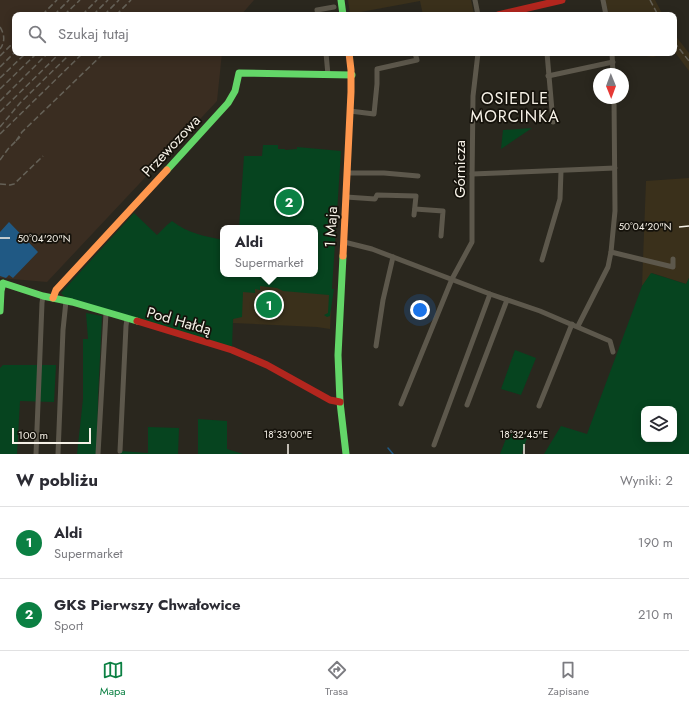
<!DOCTYPE html>
<html lang="pl">
<meta charset="utf-8">
<style>
body{margin:0;font-family:Jost,sans-serif;background:#f7f7f7;color:#2b2b33}
.controls{position:absolute;right:12px;bottom:12px;display:grid;overflow:hidden;border-radius:8px;box-shadow:0 2px 10px #0003}
.controls button{width:36px;height:36px;display:grid;place-items:center;padding:0;border:0;border-bottom:1px solid #e1e1e2;background:#fff;color:#2b2b33;font:20px sans-serif}
.compass{position:absolute;left:593px;top:68px;width:36px;height:36px;border-radius:50%;background:#fff;box-shadow:0 2px 10px #0003;rotate:179deg}
.scale{position:absolute;left:12px;bottom:10px;width:79px;box-sizing:border-box;padding-left:4px;border:2px solid #f6f1e7;border-top:0;font-size:11px;line-height:14px;white-space:nowrap;color:#f6f1e7;-webkit-text-stroke:3px #15120b;paint-order:stroke}
.you{position:absolute;left:420px;top:310px;width:14px;height:14px;margin:-10px;border:3px solid #fff;border-radius:50%;background:#1a73e8;box-shadow:0 0 0 6px #1a73e833}
.badge{display:grid;place-items:center;width:26px;height:26px;border-radius:50%;background:#0b8043;color:#fff;font-size:13px;font-weight:700}
.pin{position:absolute;translate:-50% -50%;border:2px solid #fff;box-shadow:0 1px 4px #0006}
.popup{position:absolute;left:220px;top:225px;width:98px;height:52px;box-sizing:border-box;display:grid;place-content:center;border-radius:8px;background:#fff;filter:drop-shadow(0 1px 3px #0005);font-size:13px;white-space:nowrap;color:#7c7c81}
.popup b{font-size:15px;color:#2b2b33}
.popup::after{content:'';position:absolute;left:50%;top:100%;margin-left:-8px;border:8px solid transparent;border-top-color:#fff}
.list{margin:0;padding:0;list-style:none}
h2{display:flex;justify-content:space-between;align-items:center;height:52px;margin:0;padding:0 16px;font-size:17px}
h2 small{font-size:13px;font-weight:400;color:#7c7c81}
.list li{display:grid;grid-template-columns:26px 1fr auto;gap:12px;align-items:center;box-sizing:border-box;height:72px;padding:0 16px;border-top:1px solid #e1e1e2}
.list b{display:block;font-size:15px;white-space:nowrap}
.list p{margin:0;font-size:13px;white-space:nowrap;color:#7c7c81}
.list em{font-size:13px;font-style:normal;color:#7c7c81}
.icon{flex:none;width:22px;height:22px;fill:none;stroke:currentColor;stroke-width:2;stroke-linecap:round;stroke-linejoin:round}
.map{position:relative;flex:none;width:689px;height:454px;overflow:hidden}
.search{position:absolute;background:#fff;box-shadow:0 2px 10px #0003;left:12px;right:12px;top:12px;height:44px;display:flex;align-items:center;gap:10px;box-sizing:border-box;padding:0 14px;border-radius:8px;color:#7c7c81;font-size:15px}
.sheet{height:196px;background:#fff}
nav{display:flex;justify-content:space-around;align-items:center;box-sizing:border-box;height:56px;border-top:1px solid #e1e1e2;background:#fff;font-size:11px;color:#7c7c81}
nav a{display:grid;justify-items:center;gap:2px}
nav .on{color:#0b8043}
.map>svg:first-child{display:block}
</style>
<div class="map">
<svg width="689" height="454" viewBox="0 0 689 454">
<rect width="100%" height="100%" fill="#2a271e"/>
<g fill="#3a301b">
<polygon points="348,0 471,0 474,14 469,15 423,15 420,1 350,14"/>
<polygon points="605,0 655,0 663,15 609,15"/>
<polygon points="674,34 689,53 689,71 674,51"/>
<polygon points="625,53 667,53 653,57"/>
<polygon points="689,178 689,278 686,284 652,273 642,286 646,181"/>
<polygon points="236,281 332,289 330,329 317,327 233,323"/>
</g>
<polygon fill="#3a2d21" points="0,0 254,0 241,15 15,15 15,53 222,53 217,101 47,282 0,278"/>
<g fill="#06441f" fill-rule="evenodd">
<polygon points="532,128 501,149 503,130"/>
<path d="M263,145H278V149H285V150L297,149V147L341,151L332,289H334L330,316L327,317L324,315L328,313L329,295L283,291L277,288L260,286V290L255,289V293L243,292L242,317L233,319L232,347L65,297L61,293L134,213L157,235L167,225L172,221C187,233 204,236 223,240V274H315V228H239L244,156H262Z"/>
<path d="M651,273L686,284L689,278V454H544L561,426L587,434L642,286ZM644,409H674V439H644Z"/>
<polygon points="86,313 102,316 98,398 97,454 77,454 83,399 83,339 88,339"/>
<polygon points="515,350 536,358 521,395 501,389"/>
<polygon points="3,365 56,365 54,402 20,401 17,454 0,454 0,368"/>
<polygon points="198,419 227,421 227,449 243,454 198,454"/>
<polygon points="148,427 179,428 178,454 120,454 120,451 148,453"/>
<polygon points="509,431 527,438 522,453 523,454 500,454"/>
</g>
<polygon fill="#205984" points="9,222 38,252 13,278 9,275 6,278 0,276 0,232"/>
<g fill="none" stroke-linecap="round" stroke-linejoin="round">
<polyline stroke="#205984" stroke-width="1.5" points="388,448 393,454"/>
<g stroke="#5d584c" stroke-width="5">
<polyline points="475,0 478,15"/>
<polyline points="603,0 606,15"/>
<polyline points="318,15 317,10 334,7"/>
<polyline points="326,53 328,75"/>
<polyline points="547,53 553,122"/>
<polyline points="612,53 613,74"/>
<polyline points="548,76 613,62"/>
<polyline points="350,111 374,114 377,84 377,69 417,60 415,53"/>
<polyline points="347,173 384,173 418,176"/>
<polyline points="472,174 615,168"/>
<polyline points="346,197 375,199 377,195 416,196 414,215"/>
<polyline points="415,209 443,211 441,236"/>
<polyline points="344,242 372,249 490,294 540,311 610,341 613,352"/>
<polyline points="611,252 673,267 673,259"/>
<polyline points="542,260 560,199 561,171"/>
<polyline points="578,326 608,267 611,252 615,211 614,98"/>
<polyline points="376,346 383,300 393,257"/>
<polyline points="401,404 452,279 472,242 472,181 473,96 478,53"/>
<polyline points="467,405 507,300"/>
<polyline points="539,406 572,324"/>
<polyline points="434,445 490,294"/>
<polyline points="120,451 126,326 127,319"/>
<polyline points="36,454 42,303 43,296"/>
<polyline points="58,454 63,330 66,301"/>
<polyline points="98,454 106,313"/>
</g>
<g stroke="#63d668" stroke-width="7">
<polyline points="341,0 343,15"/>
<polyline points="167,170 228,103 235,91 239,73 352,75"/>
<polyline points="343,256 338,355 340,402 346,454"/>
<polyline points="0,311 1,291 3,283 43,296 72,302 137,321"/>
</g>
<g stroke="#ff974d" stroke-width="7">
<polyline points="343,256 351,92 351,70 349,53"/>
<polyline points="53,298 56,290 167,170"/>
</g>
<g stroke="#b3261e" stroke-width="7">
<polyline points="498,15 562,0"/>
<polyline points="137,321 232,350 267,365 330,400 340,402"/>
</g>
<g stroke="#656157" stroke-width="1.5" stroke-dasharray="6 3" stroke-linecap="butt">
<polyline points="650,0 658,15"/>
<polyline points="42,15 57,0"/>
<polyline points="54,15 69,0"/>
<polyline points="64,15 80,0"/>
<polyline points="82,15 97,0"/>
<polyline points="93,15 108,0"/>
<polyline points="104,15 119,0"/>
<polyline points="116,15 131,0"/>
<path d="M0,27C5,35 5,42 0,49"/>
<polyline points="674,42 689,61"/>
<polyline points="0,56 15,41"/>
<polyline points="0,67 15,52"/>
<polyline points="0,78 26,53"/>
<polyline points="0,89 37,53"/>
<polyline points="0,101 48,53"/>
<polyline points="0,112 60,53"/>
<polyline points="0,127 20,103 71,53"/>
<polyline points="0,134 83,53"/>
<polyline points="16,141 22,132 104,53"/>
<polyline points="0,160 8,149 20,137"/>
<polyline points="0,184 10,185 14,184 43,156"/>
</g>
</g>
<path fill="none" stroke="#f6f1e7" stroke-width="1.5" d="M679,227L689,226M0,238H10M288,444V454M524,444V454"/>
<g text-anchor="middle" dominant-baseline="central" stroke-width="3.5" stroke-linejoin="round" paint-order="stroke">
<g font-size="15" fill="#f6f1e7" stroke="#15120b">
<text transform="translate(171 146) rotate(-47)">Przewozowa</text>
<text transform="translate(460 169) rotate(-90)">Górnicza</text>
<text transform="translate(331 227) rotate(-87)">1 Maja</text>
<text transform="translate(179 321) rotate(16)">Pod Hałdą</text>
</g>
<g font-size="16" letter-spacing="1" fill="#f6f1e7" stroke="#15120b">
<text x="515" y="98">OSIEDLE<tspan x="515" dy="18">MORCINKA</tspan></text>
</g>
</g>
<g font-size="10" text-anchor="middle" fill="#f6f1e7" stroke="#15120b" stroke-width="3.5" stroke-linejoin="round" paint-order="stroke">
<text x="645" y="230">50°04'20"N</text>
<text x="44" y="242">50°04'20"N</text>
<text x="288" y="438">18°33'00"E</text>
<text x="524" y="438">18°32'45"E</text>
</g>
</svg>
<div class="controls">
<button><svg class="icon" aria-label="layers" viewBox="0 0 24 24"><path d="M12 4l9 5-9 5-9-5zM3 14l9 5 9-5"/></svg></button>
</div>
<svg class="compass" viewBox="-18 -18 36 36"><path d="M0-13l5 13h-10z" fill="#e53935"/><path d="M0 13l5-13h-10z" fill="#7c7c81"/></svg>
<div class="scale">100 m</div>
<div class="you"></div>
<div class="pin badge" style="left:269px;top:305px">1</div>
<div class="popup"><b>Aldi</b>Supermarket</div>
<div class="pin badge" style="left:289px;top:202px">2</div>
<div class="search"><svg class="icon" aria-label="search" viewBox="0 0 24 24"><circle cx="10" cy="10" r="6"/><path d="M15 15l6 6"/></svg>Szukaj tutaj</div>
</div>
<section class="sheet">
<h2>W pobliżu<small>Wyniki: 2</small></h2>
<ul class="list">
<li><span class="badge">1</span><div><b>Aldi</b><p>Supermarket</p></div><em>190 m</em></li>
<li><span class="badge">2</span><div><b>GKS Pierwszy Chwałowice</b><p>Sport</p></div><em>210 m</em></li>
</ul>
</section>
<nav>
<a class="on"><svg class="icon" aria-label="map" viewBox="0 0 24 24"><path d="M3 6l6-2 6 2 6-2v14l-6 2-6-2-6 2zM9 4v14M15 6v14"/></svg>Mapa</a>
<a><svg class="icon" aria-label="directions" viewBox="0 0 24 24"><path d="M12 3l9 9-9 9-9-9zM9 14v-3h6M13 9l2 2-2 2"/></svg>Trasa</a>
<a><svg class="icon" aria-label="saved" viewBox="0 0 24 24"><path d="M7 4h10v16l-5-4-5 4z"/></svg>Zapisane</a>
</nav>
